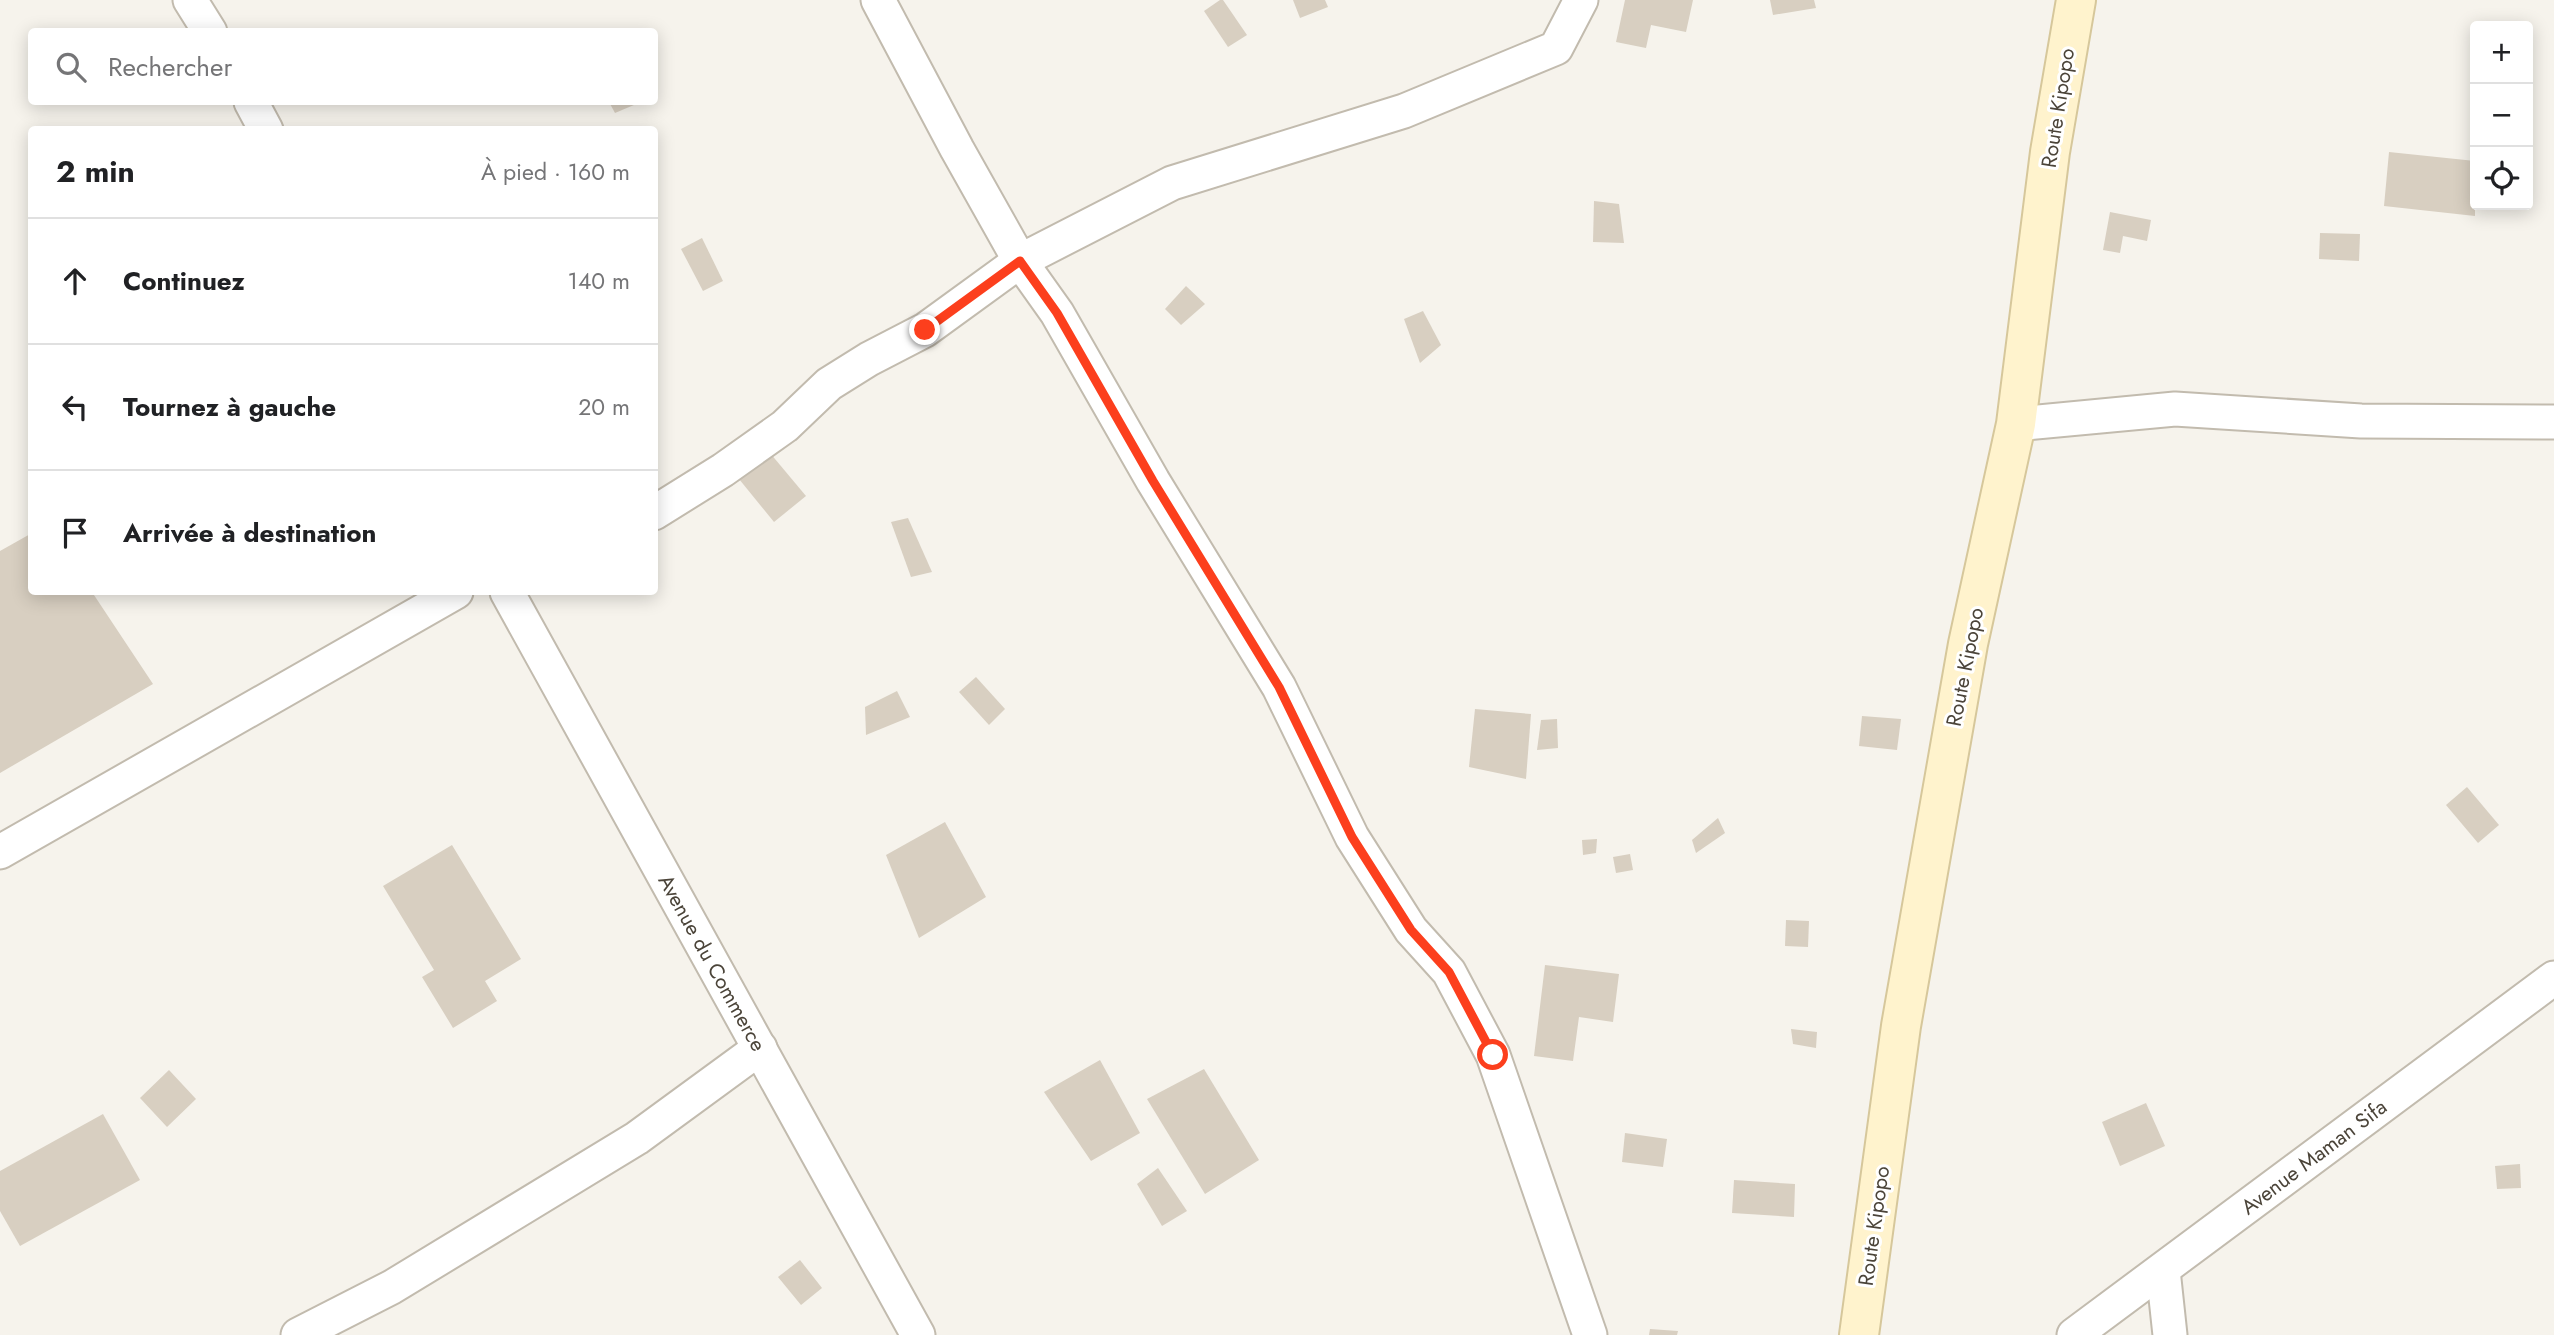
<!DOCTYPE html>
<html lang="fr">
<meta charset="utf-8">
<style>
body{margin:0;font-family:Jost,sans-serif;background:#f6f6f6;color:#202124}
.controls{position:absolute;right:21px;top:21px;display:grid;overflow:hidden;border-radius:7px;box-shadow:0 4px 18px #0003}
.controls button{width:63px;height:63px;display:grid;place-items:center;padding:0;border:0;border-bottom:2px solid #e0e0e0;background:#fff;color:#202124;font:35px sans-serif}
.stop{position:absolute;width:21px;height:21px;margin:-16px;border:5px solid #fc3f1d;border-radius:50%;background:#fff}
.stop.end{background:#fc3f1d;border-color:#fff;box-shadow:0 2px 7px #0008}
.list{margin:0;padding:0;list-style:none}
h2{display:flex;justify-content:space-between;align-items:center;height:91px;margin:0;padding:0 28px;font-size:30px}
h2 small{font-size:23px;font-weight:400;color:#757577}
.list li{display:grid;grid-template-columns:46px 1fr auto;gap:21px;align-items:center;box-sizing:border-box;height:126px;padding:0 28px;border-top:2px solid #e0e0e0}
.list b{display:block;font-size:26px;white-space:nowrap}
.list em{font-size:23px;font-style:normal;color:#757577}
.icon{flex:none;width:38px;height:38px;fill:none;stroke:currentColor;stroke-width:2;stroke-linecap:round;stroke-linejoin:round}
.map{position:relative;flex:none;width:2554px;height:1335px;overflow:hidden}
.search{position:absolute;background:#fff;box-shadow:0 4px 18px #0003;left:28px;top:28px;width:630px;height:77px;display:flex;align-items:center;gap:18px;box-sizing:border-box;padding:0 24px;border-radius:7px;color:#757577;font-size:26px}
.panel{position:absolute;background:#fff;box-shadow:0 4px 18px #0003;left:28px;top:126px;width:630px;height:469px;border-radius:7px}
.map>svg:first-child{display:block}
</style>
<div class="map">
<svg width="2554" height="1335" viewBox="0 0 2554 1335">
<rect width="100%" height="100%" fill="#f6f3ec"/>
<g fill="#d8cfc1">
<polygon points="1220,0 1223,0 1247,35 1228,47 1204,11"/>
<polygon points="1293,0 1325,0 1328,7 1300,18"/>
<polygon points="1625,0 1693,0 1686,32 1651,25 1646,48 1616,42"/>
<polygon points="1770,0 1814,0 1816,8 1773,15"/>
<polygon points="609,102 641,102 615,113"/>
<polygon points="2389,152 2475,161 2475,216 2384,206"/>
<polygon points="1594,201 1619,204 1624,243 1593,242"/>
<polygon points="2110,212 2151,220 2147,241 2123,236 2120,253 2103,250"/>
<polygon points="2320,233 2360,234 2359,261 2319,259"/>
<polygon points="702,238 723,281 703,291 681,249"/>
<polygon points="1186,286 1205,304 1181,325 1165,309"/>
<polygon points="1423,311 1441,345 1420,363 1404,319"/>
<polygon points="770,453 806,496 774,522 739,479"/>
<polygon points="908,518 932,572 911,577 891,522"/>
<polygon points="32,533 32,592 92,592 153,684 0,773 0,551"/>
<polygon points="976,677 1005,709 989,725 959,692"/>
<polygon points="897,691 910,717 866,735 865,707"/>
<polygon points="1475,709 1531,714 1526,779 1469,767"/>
<polygon points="1862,716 1901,719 1897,750 1859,746"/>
<polygon points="1557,719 1558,748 1537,750 1541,720"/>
<polygon points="2467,787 2499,825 2478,843 2446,805"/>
<polygon points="1718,818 1725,833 1696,853 1692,840"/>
<polygon points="945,822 986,897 919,938 886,855"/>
<polygon points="1597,839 1596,853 1583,855 1582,840"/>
<polygon points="452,845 521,959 485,981 497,1001 453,1028 422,977 434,970 383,886"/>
<polygon points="1630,854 1633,870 1616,873 1613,857"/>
<polygon points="1786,920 1809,921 1808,947 1785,946"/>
<polygon points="1545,965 1619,974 1613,1022 1579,1017 1573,1061 1534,1056"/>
<polygon points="1791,1029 1817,1032 1816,1048 1793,1044"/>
<polygon points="1100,1060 1140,1133 1091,1161 1044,1092"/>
<polygon points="1204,1069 1259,1160 1205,1194 1147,1099"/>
<polygon points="169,1070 196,1099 167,1127 140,1098"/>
<polygon points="2146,1103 2165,1146 2120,1166 2102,1122"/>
<polygon points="103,1114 140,1180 20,1246 0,1211 0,1171"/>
<polygon points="1625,1133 1667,1139 1663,1167 1622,1162"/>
<polygon points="2520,1164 2521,1188 2497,1189 2495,1166"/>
<polygon points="1158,1168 1187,1211 1162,1226 1137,1184"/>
<polygon points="1734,1180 1795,1184 1794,1217 1732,1213"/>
<polygon points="800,1260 822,1288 801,1305 778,1277"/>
<polygon points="1650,1329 1678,1331 1677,1335 1649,1335"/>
</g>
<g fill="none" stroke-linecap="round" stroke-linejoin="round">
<defs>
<g id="minor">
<polyline points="190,0 210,32"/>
<polyline points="878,0 957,149 1020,261 1057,313 1153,481 1279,687 1352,837 1411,930 1449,972 1493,1055 1590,1335"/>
<polyline points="251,102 266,130"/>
<polyline points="2016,424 2175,409 2361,421 2554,422"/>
<polyline points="654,513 723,470 785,426 829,384 869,359 925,330 1020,261 1172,183 1404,111 1556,48 1581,0"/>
<polyline points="507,592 918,1335"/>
<polyline points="0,852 456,592"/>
<polyline points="2163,1270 2170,1335"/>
<polyline points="298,1335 392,1287 637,1138 760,1048"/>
<polyline points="2074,1335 2554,978"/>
</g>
<polyline id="secondary" points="1859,1335 1901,1026 1968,644 2016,424 2050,152 2076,0"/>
</defs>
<use href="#minor" stroke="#c2bbae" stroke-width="37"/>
<use href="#secondary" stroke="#d6c79b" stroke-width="42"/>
<use href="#minor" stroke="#fff" stroke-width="33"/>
<use href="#secondary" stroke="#fff3cd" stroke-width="38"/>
</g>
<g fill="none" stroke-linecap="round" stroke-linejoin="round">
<polyline stroke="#fc3f1d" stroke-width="9" points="925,330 1020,261 1057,313 1153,481 1279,687 1352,837 1411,930 1449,972 1493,1055"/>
</g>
<g text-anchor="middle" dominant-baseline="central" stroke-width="6" stroke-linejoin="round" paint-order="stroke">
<g font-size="21" fill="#4b4439" stroke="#fff">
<text transform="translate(2058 108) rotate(-81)">Route Kipopo</text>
<text transform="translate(1965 667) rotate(-79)">Route Kipopo</text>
<text transform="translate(712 963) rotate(61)">Avenue du Commerce</text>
<text transform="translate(2314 1157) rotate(-37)">Avenue Maman Sifa</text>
<text transform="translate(1874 1226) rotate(-82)">Route Kipopo</text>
</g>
</g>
</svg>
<div class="controls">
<button>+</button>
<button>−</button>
<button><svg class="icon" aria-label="locate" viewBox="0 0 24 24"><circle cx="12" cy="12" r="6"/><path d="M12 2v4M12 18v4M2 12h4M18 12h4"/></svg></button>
</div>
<div class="stop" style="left:1493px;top:1055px"></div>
<div class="stop end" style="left:925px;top:330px"></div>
<div class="search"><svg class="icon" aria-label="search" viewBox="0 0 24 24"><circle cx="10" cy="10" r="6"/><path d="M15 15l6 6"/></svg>Rechercher</div>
<section class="panel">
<h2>2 min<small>À pied · 160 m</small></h2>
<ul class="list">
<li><svg class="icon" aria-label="ahead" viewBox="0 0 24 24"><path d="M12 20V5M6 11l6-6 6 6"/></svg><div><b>Continuez</b></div><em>140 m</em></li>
<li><svg class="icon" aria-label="left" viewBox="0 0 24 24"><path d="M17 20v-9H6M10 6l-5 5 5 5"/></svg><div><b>Tournez à gauche</b></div><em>20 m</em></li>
<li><svg class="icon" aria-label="arrive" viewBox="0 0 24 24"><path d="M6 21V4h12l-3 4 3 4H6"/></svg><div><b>Arrivée à destination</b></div></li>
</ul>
</section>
</div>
